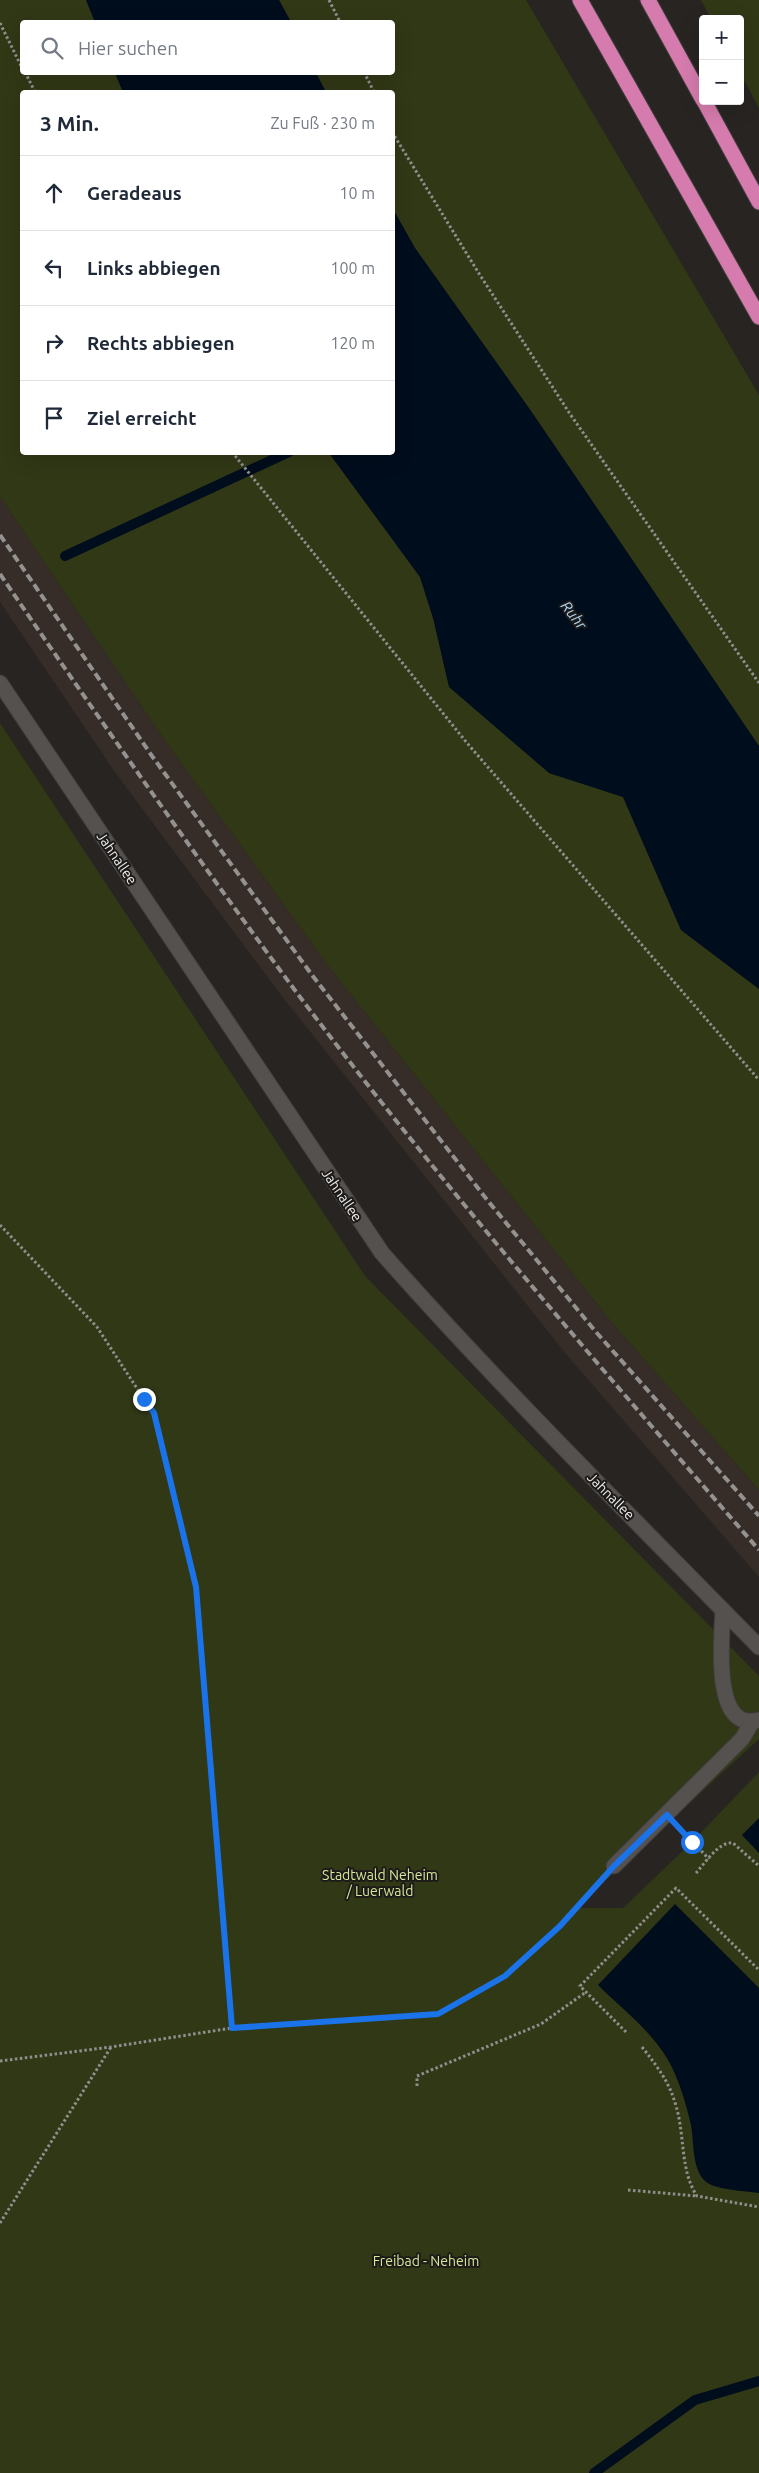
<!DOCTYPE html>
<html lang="de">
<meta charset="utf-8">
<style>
body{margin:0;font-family:Ubuntu,sans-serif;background:#f6f6f7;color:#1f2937}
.controls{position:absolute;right:15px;top:15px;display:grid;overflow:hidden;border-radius:5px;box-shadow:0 5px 20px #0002}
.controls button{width:45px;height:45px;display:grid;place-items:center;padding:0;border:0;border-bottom:1px solid #e0e1e3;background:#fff;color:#1f2937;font:25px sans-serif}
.stop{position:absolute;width:15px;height:15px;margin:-11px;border:4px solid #1a73e8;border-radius:50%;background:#fff}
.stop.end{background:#1a73e8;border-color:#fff;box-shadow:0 1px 5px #0008}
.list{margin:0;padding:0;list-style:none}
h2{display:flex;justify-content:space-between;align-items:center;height:65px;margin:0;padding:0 20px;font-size:21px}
h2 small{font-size:16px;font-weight:400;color:#747a83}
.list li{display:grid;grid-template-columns:32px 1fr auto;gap:15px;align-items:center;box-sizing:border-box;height:75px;padding:0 20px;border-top:1px solid #e0e1e3}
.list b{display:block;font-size:19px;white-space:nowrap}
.list em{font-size:16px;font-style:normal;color:#747a83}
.icon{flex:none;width:28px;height:28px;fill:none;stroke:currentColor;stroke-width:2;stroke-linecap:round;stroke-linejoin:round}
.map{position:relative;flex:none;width:759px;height:2473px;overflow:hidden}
.search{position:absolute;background:#fff;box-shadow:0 5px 20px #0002;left:20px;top:20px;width:375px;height:55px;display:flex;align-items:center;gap:12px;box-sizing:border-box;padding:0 18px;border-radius:5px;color:#747a83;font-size:19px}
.panel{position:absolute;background:#fff;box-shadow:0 5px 20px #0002;left:20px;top:90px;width:375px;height:365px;border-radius:5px}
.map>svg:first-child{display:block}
</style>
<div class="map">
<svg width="759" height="2473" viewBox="0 0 759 2473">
<rect width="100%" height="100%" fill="#272422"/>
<polygon fill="#362d28" points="0,497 168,745 329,967 613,1324 759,1490 759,1577 566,1354 281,995 117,775 0,602"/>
<g fill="#313816">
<polygon points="0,0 86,0 95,22 22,22 22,72 115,73 123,92 22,92 22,452 329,453 420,577 433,618 549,773 623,797 681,930 759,989 759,1490 613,1324 329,967 168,745 0,497"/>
<polygon points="279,0 526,0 759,395 759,746 531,411 415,248 393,209 392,92 326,92 316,73 392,72 392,22 291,22"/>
<polygon points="701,0 759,0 759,108 740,73 740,19 711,19"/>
<polygon points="0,723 365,1276 759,1676 759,1739 576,1908 623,1908 692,1842 759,1772 759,2473 0,2473"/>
</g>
<g fill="#000d1c">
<polygon points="86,0 279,0 291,22 95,22"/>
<polygon points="115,73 316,73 326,92 123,92"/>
<polygon points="393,209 415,248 531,411 759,746 759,989 681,930 623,797 549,773 449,687 433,618 420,577 329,453 392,452"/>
<polygon points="759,1818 759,1853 742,1835"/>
<path d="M675,1904L759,1988V2193C746,2191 712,2190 704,2180C692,2167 694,2142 691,2125C687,2108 682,2090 675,2074C659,2036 626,2013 598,1985Z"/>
</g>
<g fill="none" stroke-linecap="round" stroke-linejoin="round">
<g stroke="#000d1c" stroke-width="10">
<polyline points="65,556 289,452"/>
<polyline points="594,2473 695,2400 759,2381"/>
</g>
<defs>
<g id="lane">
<path d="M723,1610C722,1635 711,1734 759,1720"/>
<polyline points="614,1866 742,1739 752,1722"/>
</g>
<path id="street" d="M0,683L382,1253C502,1389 632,1517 759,1647"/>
<g id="highway">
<polyline points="580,0 759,317"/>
<polyline points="648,0 703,100"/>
<polyline points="704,101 759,202"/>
</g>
</defs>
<use href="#lane" stroke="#413e3d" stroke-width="17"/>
<use href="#street" stroke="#413e3d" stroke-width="17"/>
<use href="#highway" stroke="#413e3d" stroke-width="17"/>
<g stroke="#918f8d" stroke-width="3" stroke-dasharray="2.5 2.5" stroke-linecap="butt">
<polyline points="329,0 340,22"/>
<polyline points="0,23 22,68"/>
<polyline points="25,72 35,92"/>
<polyline points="364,72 374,92"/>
<polyline points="392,132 478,272 570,414 759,683"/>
<polyline points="232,452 467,743 759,1080"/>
<polyline points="0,1225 97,1327 153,1413 196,1587 232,2028"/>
<polyline points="684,1833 709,1859"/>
<path d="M696,1873C705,1863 719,1841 733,1843L759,1866"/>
<polyline points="626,2032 580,1986 676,1888 759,1970"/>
<path d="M642,2047C657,2066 670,2083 676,2106C685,2135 680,2171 697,2196L759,2207"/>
<polyline points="0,2061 111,2047 232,2028 438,2014 505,1976 560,1926 597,1885"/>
<polyline points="417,2086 417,2076 541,2024 586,1992"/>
<polyline points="628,2190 697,2196"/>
<polyline points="0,2223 111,2047"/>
</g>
<use href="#lane" stroke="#54514f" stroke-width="15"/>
<use href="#street" stroke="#54514f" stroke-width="15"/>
<use href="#highway" stroke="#d57bad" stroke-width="15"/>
<g stroke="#949290" stroke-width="4" stroke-dasharray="8 4" stroke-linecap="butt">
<polyline points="0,535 152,756 312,975 488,1201 596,1332 759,1516"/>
<path d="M0,574C95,713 191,850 291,985C438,1181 599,1366 759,1550"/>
</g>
</g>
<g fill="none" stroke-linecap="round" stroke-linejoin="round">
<polyline stroke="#1a73e8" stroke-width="6" points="144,1399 154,1413 196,1587 232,2028 438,2014 505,1976 560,1926 614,1866 667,1815 692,1842"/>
</g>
<g text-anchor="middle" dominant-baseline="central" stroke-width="4" stroke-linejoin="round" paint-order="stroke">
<g font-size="14" fill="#eeeceb" stroke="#1d1b19">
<text transform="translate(117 858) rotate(56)">Jahnallee</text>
<text transform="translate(342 1195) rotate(56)">Jahnallee</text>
<text transform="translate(611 1496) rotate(45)">Jahnallee</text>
</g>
<g font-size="14" fill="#d7e799" stroke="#1d1b19">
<text x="380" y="1875">Stadtwald Neheim<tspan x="380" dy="16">/ Luerwald</tspan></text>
<text x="426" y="2261">Freibad - Neheim</text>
</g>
<g font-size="15" font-style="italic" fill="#aed5f5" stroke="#1d1b19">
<text transform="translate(574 615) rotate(52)">Ruhr</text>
</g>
</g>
</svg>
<div class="controls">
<button>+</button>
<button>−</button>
</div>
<div class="stop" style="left:692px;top:1842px"></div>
<div class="stop end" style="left:144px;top:1399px"></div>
<div class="search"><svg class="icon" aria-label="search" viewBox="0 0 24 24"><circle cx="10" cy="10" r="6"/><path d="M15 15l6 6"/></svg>Hier suchen</div>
<section class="panel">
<h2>3 Min.<small>Zu Fuß · 230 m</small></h2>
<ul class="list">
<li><svg class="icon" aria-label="ahead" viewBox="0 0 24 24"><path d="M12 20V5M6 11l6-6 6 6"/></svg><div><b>Geradeaus</b></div><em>10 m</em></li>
<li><svg class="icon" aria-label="left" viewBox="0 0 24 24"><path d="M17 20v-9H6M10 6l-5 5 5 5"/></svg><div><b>Links abbiegen</b></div><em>100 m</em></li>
<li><svg class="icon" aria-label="right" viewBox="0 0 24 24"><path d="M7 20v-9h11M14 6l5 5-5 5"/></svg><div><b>Rechts abbiegen</b></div><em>120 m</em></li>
<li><svg class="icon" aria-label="arrive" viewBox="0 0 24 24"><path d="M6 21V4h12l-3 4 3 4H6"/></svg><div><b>Ziel erreicht</b></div></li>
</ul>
</section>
</div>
